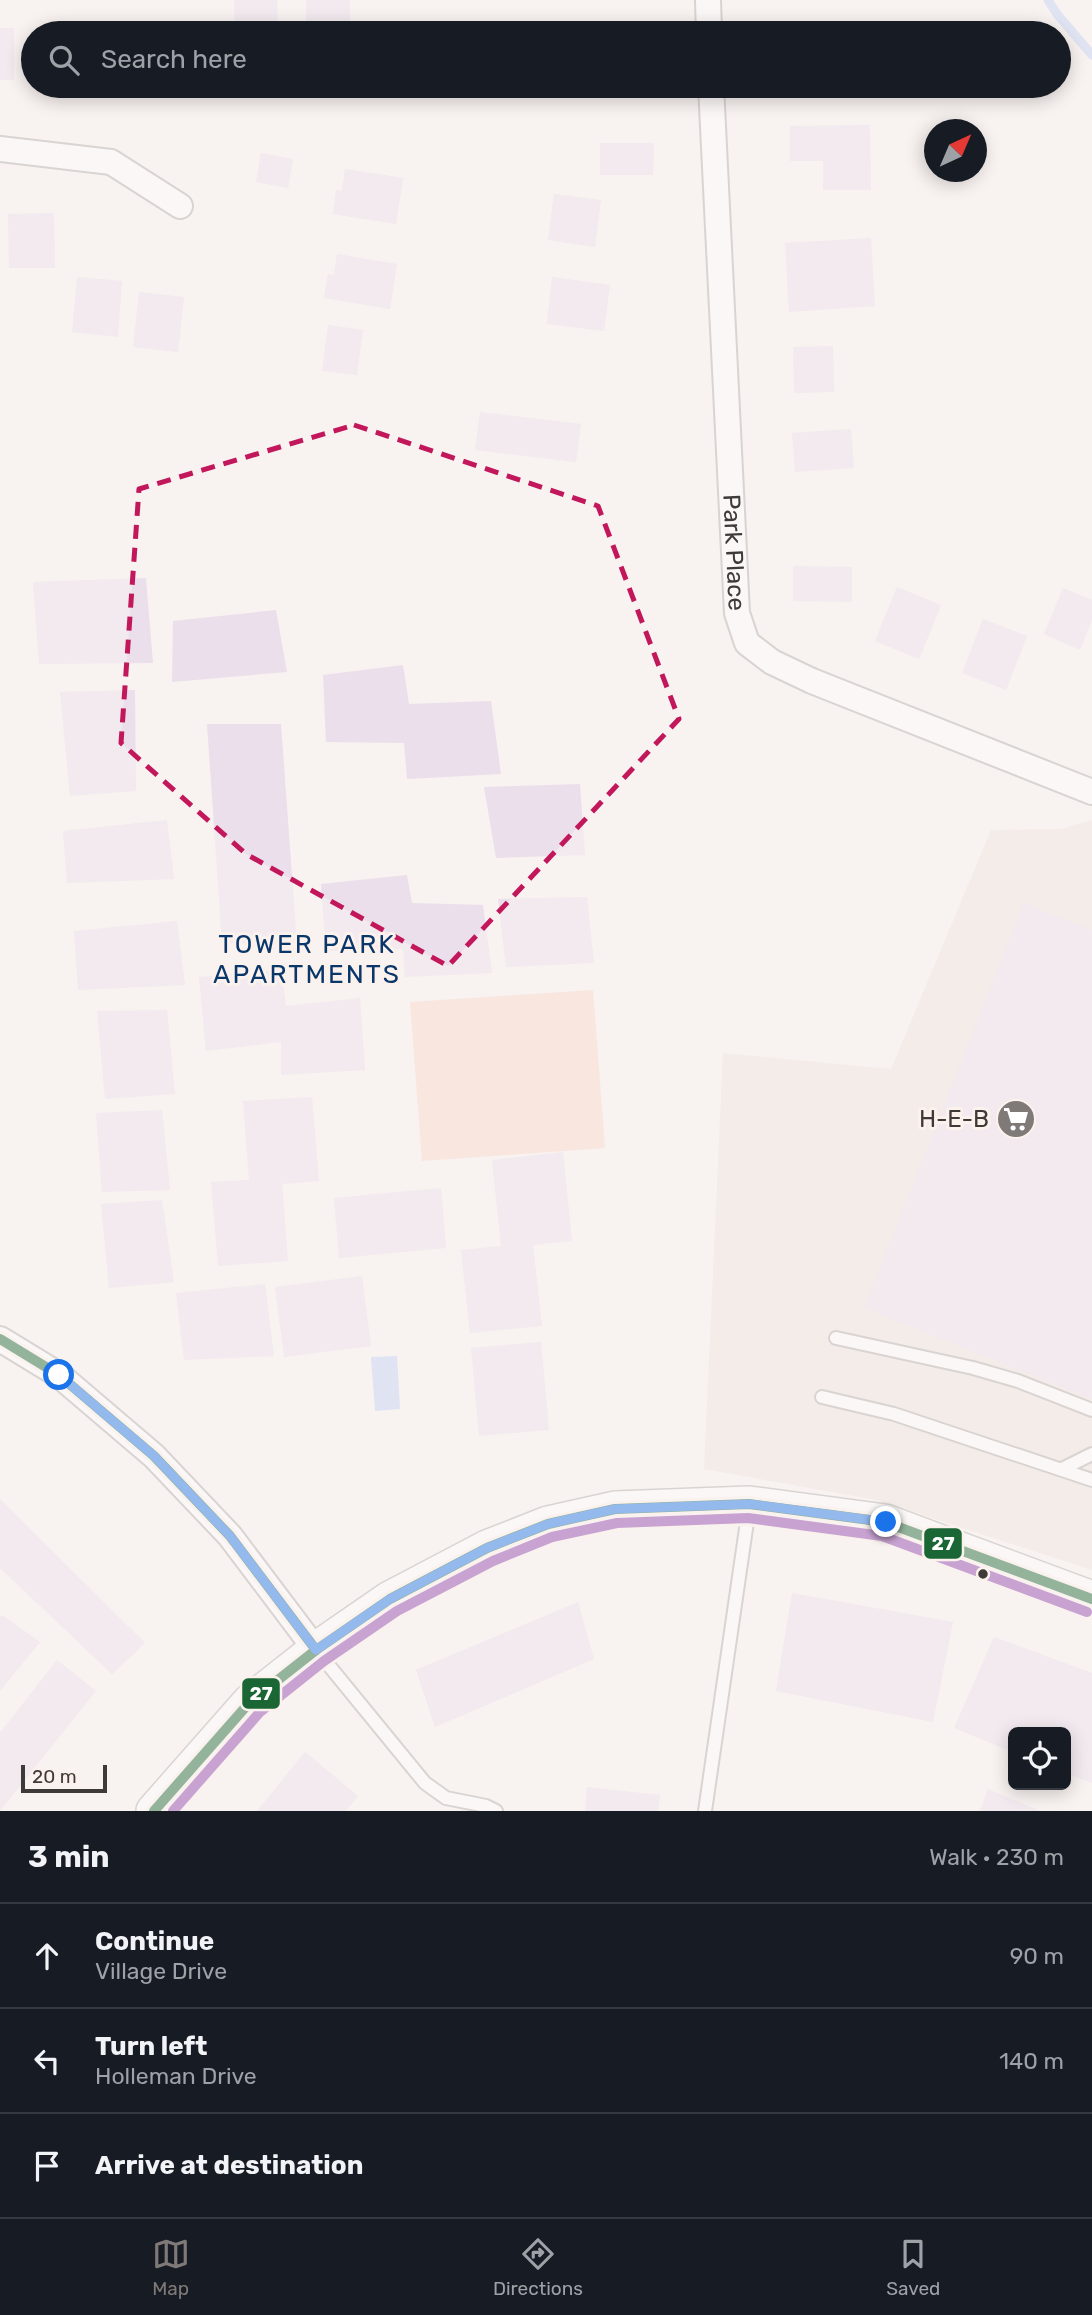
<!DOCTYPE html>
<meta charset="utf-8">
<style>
body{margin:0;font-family:Rubik,sans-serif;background:#242831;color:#f1f3f6}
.controls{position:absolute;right:21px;bottom:21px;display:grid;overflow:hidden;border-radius:10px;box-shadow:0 4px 18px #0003}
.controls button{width:63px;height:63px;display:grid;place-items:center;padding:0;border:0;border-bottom:2px solid #363941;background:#171b24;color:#f1f3f6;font:35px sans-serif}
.compass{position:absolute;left:924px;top:119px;width:63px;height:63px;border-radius:50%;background:#171b24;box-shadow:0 4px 18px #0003;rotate:44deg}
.scale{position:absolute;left:21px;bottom:18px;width:86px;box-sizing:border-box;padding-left:7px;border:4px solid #3e3a38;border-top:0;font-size:19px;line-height:24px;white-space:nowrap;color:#3e3a38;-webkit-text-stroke:5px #fbf1ed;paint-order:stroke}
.stop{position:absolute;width:21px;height:21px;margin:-16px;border:5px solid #1a73e8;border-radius:50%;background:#fff}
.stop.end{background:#1a73e8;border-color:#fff;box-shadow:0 2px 7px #0008}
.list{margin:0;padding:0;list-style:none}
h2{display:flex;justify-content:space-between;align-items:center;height:91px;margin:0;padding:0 28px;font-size:30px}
h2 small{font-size:23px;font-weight:400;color:#9ea1a6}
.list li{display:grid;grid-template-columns:46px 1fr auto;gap:21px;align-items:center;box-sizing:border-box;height:105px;padding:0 28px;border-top:2px solid #363941}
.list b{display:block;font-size:26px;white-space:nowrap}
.list p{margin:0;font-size:23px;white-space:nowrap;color:#9ea1a6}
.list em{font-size:23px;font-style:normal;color:#9ea1a6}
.icon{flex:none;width:38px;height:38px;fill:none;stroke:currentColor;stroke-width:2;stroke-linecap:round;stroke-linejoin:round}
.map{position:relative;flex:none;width:1092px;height:1811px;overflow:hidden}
.search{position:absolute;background:#171b24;box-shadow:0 4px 18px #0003;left:21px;right:21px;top:21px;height:77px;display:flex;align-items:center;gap:18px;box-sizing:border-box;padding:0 24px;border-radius:38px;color:#9ea1a6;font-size:26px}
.sheet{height:406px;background:#171b24}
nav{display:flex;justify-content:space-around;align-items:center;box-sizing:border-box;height:98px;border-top:2px solid #363941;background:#171b24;font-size:19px;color:#9ea1a6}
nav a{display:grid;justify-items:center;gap:4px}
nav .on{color:#7f7a78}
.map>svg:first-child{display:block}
</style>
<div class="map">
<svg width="1092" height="1811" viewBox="0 0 1092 1811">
<rect width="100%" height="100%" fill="#f8f2f0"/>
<polygon fill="#f0e4df" points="1092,820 1092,1570 876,1500 704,1469 723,1053 891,1069 991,830 1061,829"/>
<polygon fill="#f9d8ca" points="593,990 605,1148 422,1161 410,1002"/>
<polygon fill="#c1d1f4" points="397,1356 400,1409 375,1411 371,1357"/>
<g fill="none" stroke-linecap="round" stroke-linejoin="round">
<polyline stroke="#c1d1f4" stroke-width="9" points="1048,0 1057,14 1092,55"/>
</g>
<g fill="#eadfea">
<polygon points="234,0 277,0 278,28 235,29"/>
<rect x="306" y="0" width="44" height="33"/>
<rect x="0" y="28" width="14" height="52"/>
<polygon points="211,28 211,33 165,33 165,29"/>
<polygon points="870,125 871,190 823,190 823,161 790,161 790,126"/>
<polygon points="600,143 654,143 653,175 600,175"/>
<polygon points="261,153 293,159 288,188 256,182"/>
<polygon points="345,169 403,178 396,224 333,214 336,190 342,191"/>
<polygon points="554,194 601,200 595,247 548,240"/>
<polygon points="54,213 55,268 9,268 8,214"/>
<polygon points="871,238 875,306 789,312 785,243"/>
<polygon points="337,254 397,264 390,309 324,298 328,274 334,275"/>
<polygon points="77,277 122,281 118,337 72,332"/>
<polygon points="552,277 610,285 604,331 547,324"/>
<polygon points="139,292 184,297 178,352 133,347"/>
<polygon points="328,325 363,330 357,375 322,371"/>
<polygon points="833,346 834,392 794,393 793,347"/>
<polygon points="480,412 581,424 576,462 475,450"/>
<polygon points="851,429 854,468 795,472 792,433"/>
<polygon points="793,566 852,567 852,602 793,601"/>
<polygon points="146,578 153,663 39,664 33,582"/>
<polygon points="897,587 941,605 919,659 875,641"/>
<polygon points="1063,588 1092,600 1092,620 1080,650 1044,634"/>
<polygon points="276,610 287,672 172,682 173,621"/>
<polygon points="983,619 1027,636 1006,690 962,673"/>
<polygon points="403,665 409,704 491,701 501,774 407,779 404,743 326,742 323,675"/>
<polygon points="135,690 136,791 70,796 60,692"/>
<polygon points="207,724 281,724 297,944 222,943"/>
<polygon points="580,784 585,855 496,858 484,787"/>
<polygon points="167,820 174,879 67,883 63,831"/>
<polygon points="407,875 412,903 483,905 492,973 405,977 403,949 326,951 321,884"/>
<polygon points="587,897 594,963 506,967 498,899"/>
<polygon points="1024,903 1092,930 1092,1399 864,1308"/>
<polygon points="177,921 185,985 78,990 74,931"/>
<polygon points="281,970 286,1006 360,998 365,1070 281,1075 281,1042 206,1051 199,977"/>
<polygon points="167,1010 175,1094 105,1099 97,1011"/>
<polygon points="312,1097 319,1181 282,1184 288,1261 218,1266 211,1182 249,1180 243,1101"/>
<polygon points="162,1110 170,1190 102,1192 96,1113"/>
<polygon points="563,1152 572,1241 533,1245 542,1326 470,1333 461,1250 501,1246 492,1160"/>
<polygon points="441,1188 446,1248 339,1258 334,1198"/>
<polygon points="162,1200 174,1282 109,1288 101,1204"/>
<polygon points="362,1276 371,1346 284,1357 275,1287"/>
<polygon points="265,1284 274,1356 184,1360 176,1293"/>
<polygon points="541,1342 549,1430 479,1436 471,1348"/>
<polygon points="0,1499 145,1643 112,1674 0,1568"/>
<polygon points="792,1593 953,1622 933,1722 776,1691"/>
<polygon points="578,1602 594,1659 435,1727 416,1670"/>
<polygon points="2,1615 40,1642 0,1691 0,1617"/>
<polygon points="994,1637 1092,1673 1092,1783 1066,1773 1066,1732 1013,1732 1013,1752 954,1728"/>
<polygon points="57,1660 96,1691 0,1811 0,1733"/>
<polygon points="305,1752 358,1796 346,1811 257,1811"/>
<polygon points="587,1787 660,1795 658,1811 585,1811"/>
<polygon points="988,1789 1040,1811 980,1811"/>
</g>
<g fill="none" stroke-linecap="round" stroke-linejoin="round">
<defs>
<g id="lane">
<polyline points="836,1338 973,1368 1018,1381 1092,1410"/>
<polyline points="822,1397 894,1414 1092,1480"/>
<polyline points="1062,1469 1092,1454"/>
<polyline points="317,1651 425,1783 446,1798 486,1806 496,1811"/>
<polyline points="705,1811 749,1508"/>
</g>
<g id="street">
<polyline points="708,0 709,33"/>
<path id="s1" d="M711,86L737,613L747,643L772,662L812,681L1092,792"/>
<polyline points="0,149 111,162 180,206"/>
<polyline points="0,1339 59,1375 154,1456 230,1536 316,1650"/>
</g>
<polyline id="secondary" points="154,1811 250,1702 316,1650 390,1599 487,1548 548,1524 615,1509 749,1504 885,1522 1092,1599"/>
</defs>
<use href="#lane" stroke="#b4b0ae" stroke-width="16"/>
<use href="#street" stroke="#b4b0ae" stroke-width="28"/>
<use href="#secondary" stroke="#b4b0ae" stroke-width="38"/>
<use href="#lane" stroke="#fefdfd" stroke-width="12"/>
<use href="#street" stroke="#fefdfd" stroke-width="24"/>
<use href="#secondary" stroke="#fefdfd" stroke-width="35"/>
<defs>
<g id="bus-1">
<polyline points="0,1339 59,1375 154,1456 230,1536 316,1650"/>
<polyline points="154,1811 250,1702 316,1650 390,1599 487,1548 548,1524 615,1509 749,1504 885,1522 1092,1599"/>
</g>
<polyline id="bus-2" points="173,1811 260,1712 324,1661 397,1611 493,1561 552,1537 617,1523 748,1518 882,1536 1087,1612"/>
</defs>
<use href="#bus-1" stroke="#fbf1ed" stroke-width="16"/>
<use href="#bus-2" stroke="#fbf1ed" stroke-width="16"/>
<use href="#bus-1" stroke="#1a6634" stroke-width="10"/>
<use href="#bus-2" stroke="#8e44ad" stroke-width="10"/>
</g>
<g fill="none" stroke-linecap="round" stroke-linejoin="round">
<polyline stroke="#1a73e8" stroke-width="9" points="59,1375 154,1456 230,1536 316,1650 390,1599 487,1548 548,1524 615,1509 750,1504 886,1522"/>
</g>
<path d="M0 0H1092V1811H0ZM354,425L598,506L679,719L448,966L246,854L121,743L139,489Z" fill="#f8f2f0" fill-opacity=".55" fill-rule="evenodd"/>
<path fill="none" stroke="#c2185b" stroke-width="5" stroke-dasharray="14 9" stroke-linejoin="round" d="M354,425L598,506L679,719L448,966L246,854L121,743L139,489Z"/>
<defs>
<symbol id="supermarket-disc" viewBox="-11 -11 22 22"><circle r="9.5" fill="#7f7a78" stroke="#fbf1ed"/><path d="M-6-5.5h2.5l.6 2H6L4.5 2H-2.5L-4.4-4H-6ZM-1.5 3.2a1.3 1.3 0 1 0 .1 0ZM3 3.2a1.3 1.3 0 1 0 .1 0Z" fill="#fff"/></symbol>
</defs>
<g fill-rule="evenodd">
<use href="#supermarket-disc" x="994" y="1097" width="44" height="44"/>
</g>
<circle fill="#3e3a38" stroke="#fbf1ed" stroke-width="2.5" cx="983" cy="1574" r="6"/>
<g text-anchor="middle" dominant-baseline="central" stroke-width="6" stroke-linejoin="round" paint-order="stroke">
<g font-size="24" fill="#3e3a38" stroke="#fbf1ed">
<text stroke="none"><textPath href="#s1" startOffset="467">Park Place</textPath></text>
</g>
<g font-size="24" fill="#3e3a38" stroke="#fbf1ed" text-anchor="end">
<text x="989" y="1119">H-E-B</text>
</g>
<g font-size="26" letter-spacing="2" fill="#0a376a" stroke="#fbf1ed">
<text x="307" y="944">TOWER PARK<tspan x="307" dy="30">APARTMENTS</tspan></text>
</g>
</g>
<g stroke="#fbf1ed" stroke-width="2.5">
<rect x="923" y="1527" width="40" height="33" rx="7" fill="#1a6634"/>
<rect x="241" y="1677" width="40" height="33" rx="7" fill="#1a6634"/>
</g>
<g font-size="19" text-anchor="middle" font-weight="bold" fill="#fff">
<text x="943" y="1550">27</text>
<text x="261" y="1700">27</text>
</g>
</svg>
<div class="controls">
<button><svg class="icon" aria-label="locate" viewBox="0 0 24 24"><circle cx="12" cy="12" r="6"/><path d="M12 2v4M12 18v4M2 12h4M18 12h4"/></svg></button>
</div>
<svg class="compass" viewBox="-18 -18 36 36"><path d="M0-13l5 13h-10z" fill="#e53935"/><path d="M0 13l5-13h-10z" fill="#9ea1a6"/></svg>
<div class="scale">20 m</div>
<div class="stop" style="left:59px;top:1375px"></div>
<div class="stop end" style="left:886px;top:1522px"></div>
<div class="search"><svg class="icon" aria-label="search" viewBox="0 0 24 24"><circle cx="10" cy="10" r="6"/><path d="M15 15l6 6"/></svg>Search here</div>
</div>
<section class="sheet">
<h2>3 min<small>Walk · 230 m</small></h2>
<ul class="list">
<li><svg class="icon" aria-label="ahead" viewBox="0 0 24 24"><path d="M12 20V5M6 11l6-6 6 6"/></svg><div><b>Continue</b><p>Village Drive</p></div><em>90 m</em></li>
<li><svg class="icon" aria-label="left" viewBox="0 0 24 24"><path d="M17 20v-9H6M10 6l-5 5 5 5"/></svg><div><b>Turn left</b><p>Holleman Drive</p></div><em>140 m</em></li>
<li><svg class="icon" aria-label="arrive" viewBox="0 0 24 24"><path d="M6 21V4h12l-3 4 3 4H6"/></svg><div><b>Arrive at destination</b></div></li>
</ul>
</section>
<nav>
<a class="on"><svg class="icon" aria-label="map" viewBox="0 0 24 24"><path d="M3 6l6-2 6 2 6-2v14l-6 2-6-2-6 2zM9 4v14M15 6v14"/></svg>Map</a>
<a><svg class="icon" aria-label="directions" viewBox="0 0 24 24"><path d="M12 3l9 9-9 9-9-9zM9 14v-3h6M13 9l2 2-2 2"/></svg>Directions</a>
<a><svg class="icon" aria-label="saved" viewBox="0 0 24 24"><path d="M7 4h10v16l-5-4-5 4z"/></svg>Saved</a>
</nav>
